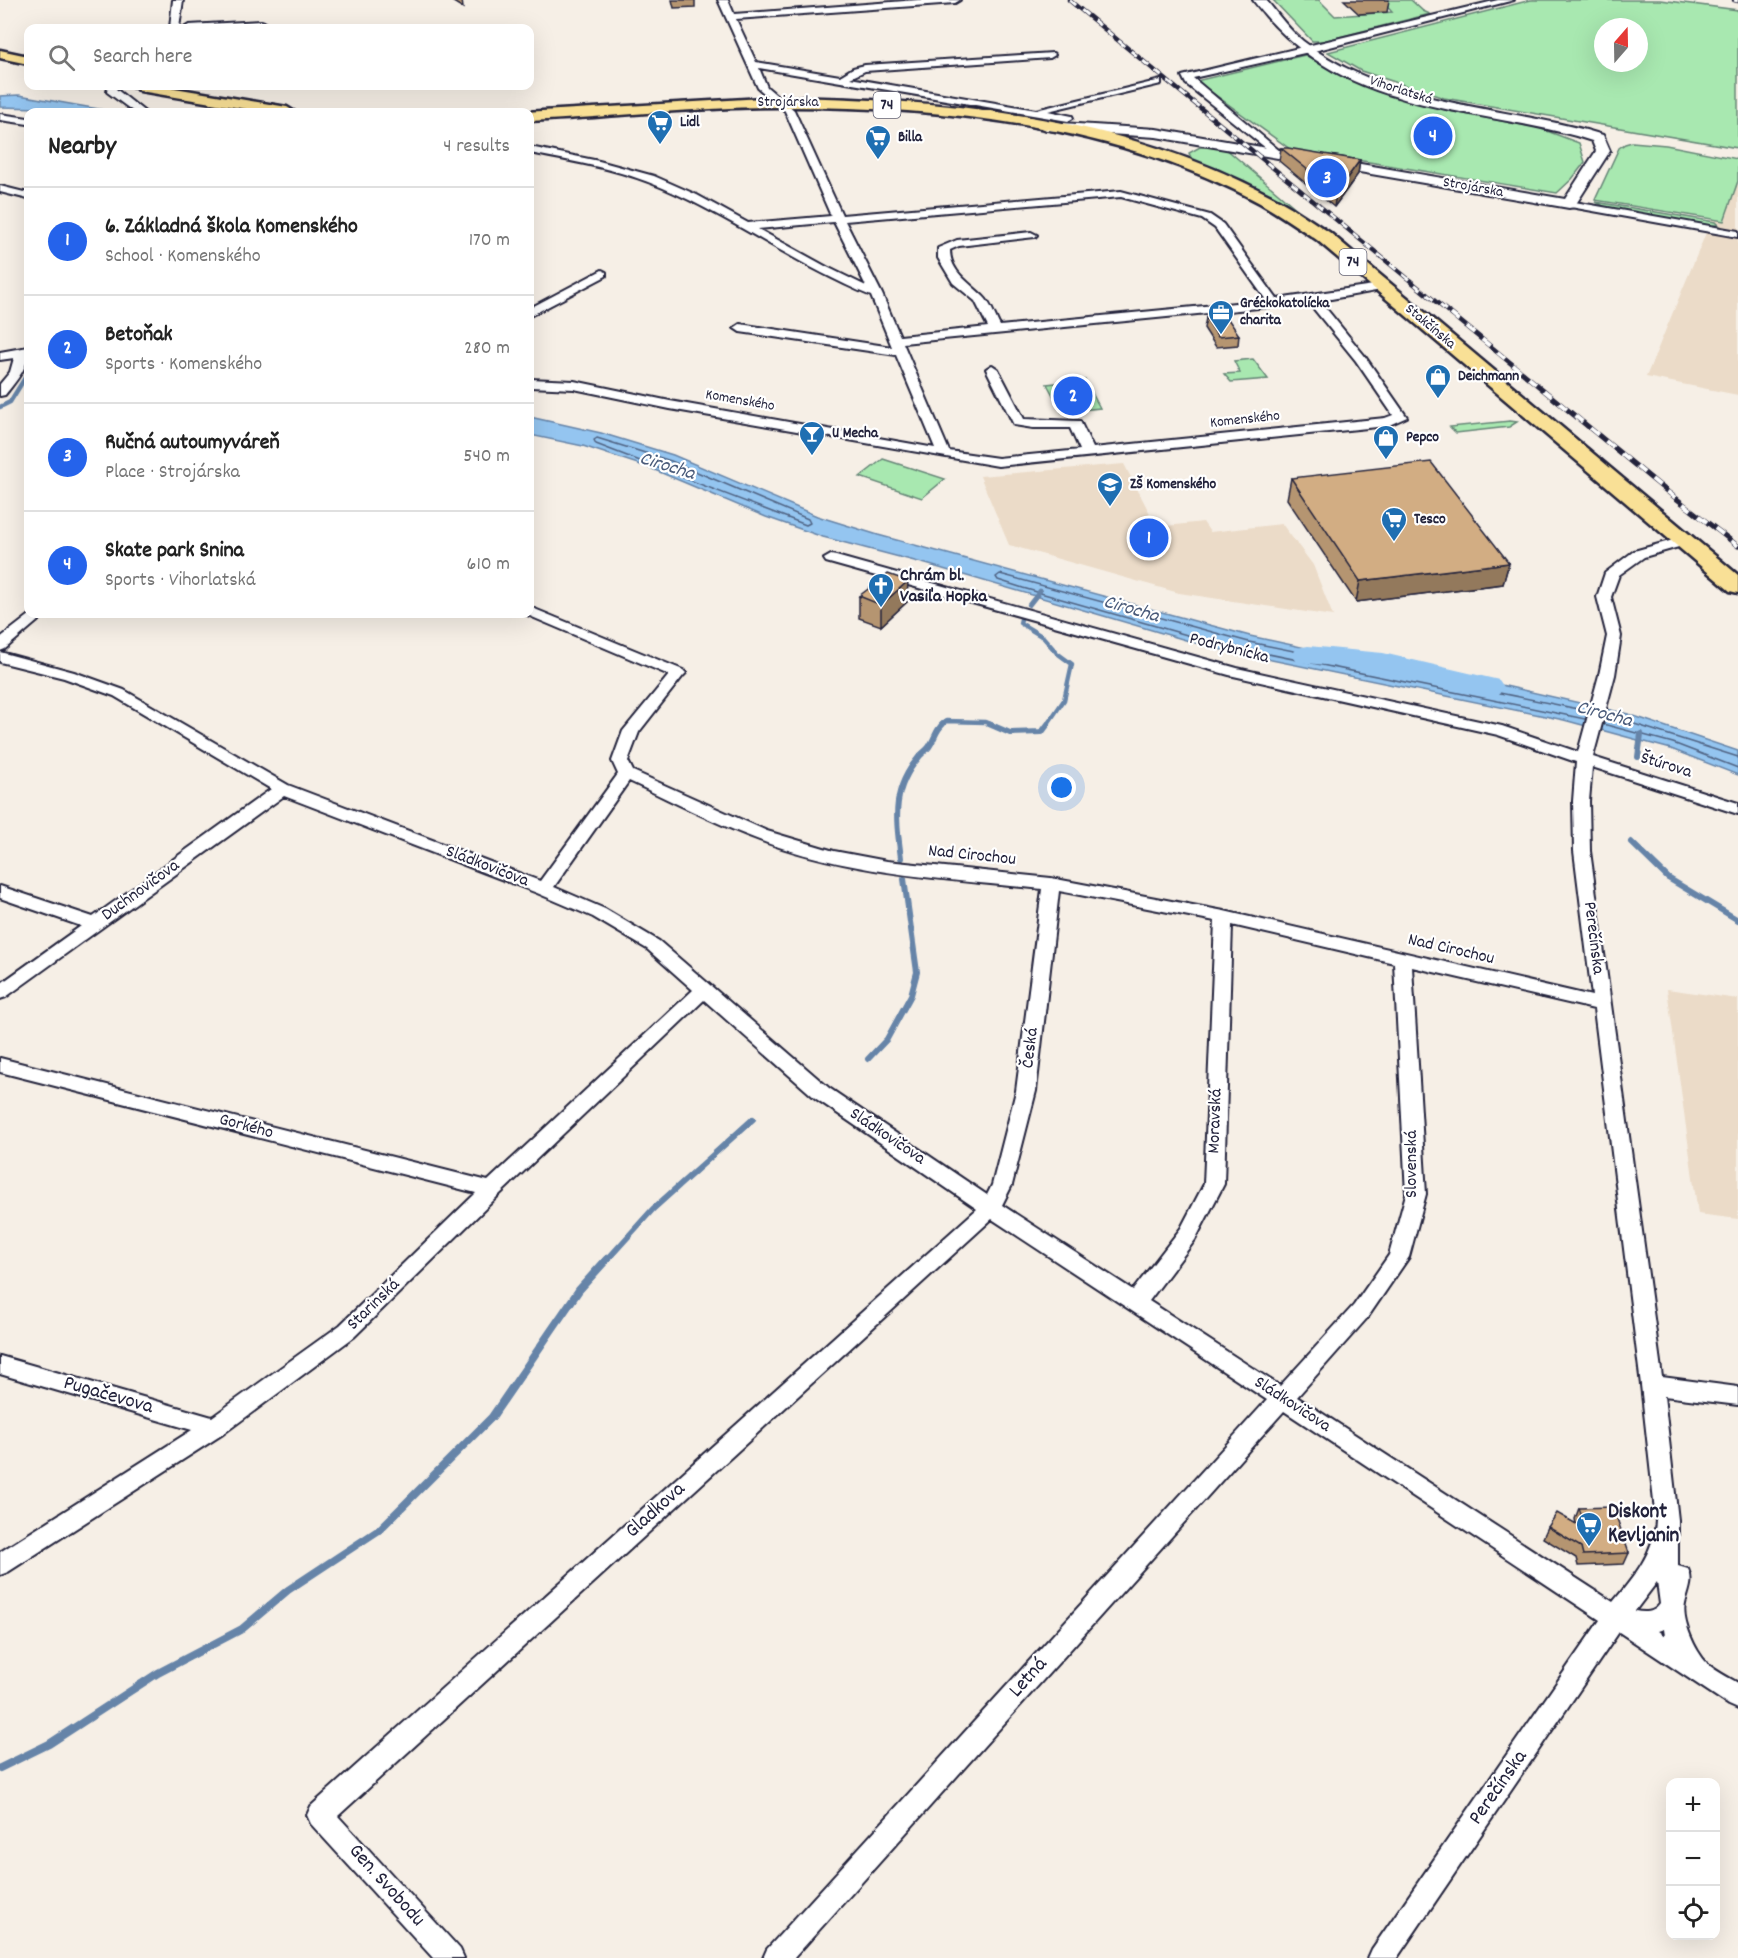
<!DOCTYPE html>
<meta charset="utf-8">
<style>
body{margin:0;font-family:Dekko,sans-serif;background:#f2f2f2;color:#222}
.controls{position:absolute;right:18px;bottom:18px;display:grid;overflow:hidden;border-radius:12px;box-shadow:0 6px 24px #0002}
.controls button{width:54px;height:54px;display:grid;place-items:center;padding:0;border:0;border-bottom:2px solid #e0e0e0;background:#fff;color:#222;font:30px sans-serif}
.compass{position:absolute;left:1594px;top:18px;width:54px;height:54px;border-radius:50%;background:#fff;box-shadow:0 6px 24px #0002;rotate:20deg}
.you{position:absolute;left:1062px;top:788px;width:21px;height:21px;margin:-15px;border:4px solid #fff;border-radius:50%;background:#1a73e8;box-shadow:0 0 0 9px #1a73e833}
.badge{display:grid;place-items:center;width:39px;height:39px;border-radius:50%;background:#2563eb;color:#fff;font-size:20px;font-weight:700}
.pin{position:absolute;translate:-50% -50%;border:3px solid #fff;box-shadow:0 2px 6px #0006}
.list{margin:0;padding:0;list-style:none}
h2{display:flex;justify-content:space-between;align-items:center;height:78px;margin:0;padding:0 24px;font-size:26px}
h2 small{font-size:20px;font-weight:400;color:#767676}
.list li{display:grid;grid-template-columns:39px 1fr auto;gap:18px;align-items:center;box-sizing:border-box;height:108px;padding:0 24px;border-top:2px solid #e0e0e0}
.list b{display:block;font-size:22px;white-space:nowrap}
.list p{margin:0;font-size:20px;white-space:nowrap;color:#767676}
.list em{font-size:20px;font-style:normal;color:#767676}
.icon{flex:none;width:33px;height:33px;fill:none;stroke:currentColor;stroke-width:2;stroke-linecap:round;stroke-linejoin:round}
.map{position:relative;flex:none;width:1738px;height:1958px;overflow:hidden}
.search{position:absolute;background:#fff;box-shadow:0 6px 24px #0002;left:24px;top:24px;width:510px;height:66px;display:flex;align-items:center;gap:15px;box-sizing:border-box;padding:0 21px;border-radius:12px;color:#767676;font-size:22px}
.panel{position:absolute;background:#fff;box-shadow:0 6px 24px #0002;left:24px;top:108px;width:510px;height:510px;border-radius:12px}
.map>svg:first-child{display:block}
</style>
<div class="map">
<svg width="1738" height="1958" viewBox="0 0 1738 1958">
<rect width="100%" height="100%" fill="#f6efe6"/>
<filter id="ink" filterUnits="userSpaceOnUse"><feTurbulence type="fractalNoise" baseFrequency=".0167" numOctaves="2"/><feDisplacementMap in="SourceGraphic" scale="12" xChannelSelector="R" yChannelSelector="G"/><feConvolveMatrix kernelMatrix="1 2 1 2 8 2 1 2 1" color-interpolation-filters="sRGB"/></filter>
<g filter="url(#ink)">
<g fill="#ebdbc8">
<polygon points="1738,156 1738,395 1646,377"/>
<polygon points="1124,464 1157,527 1203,522 1210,532 1282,524 1313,565 1333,616 1179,593 1009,545 980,476"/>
<polygon points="1667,989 1738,999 1738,1219 1698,1214"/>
</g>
<g fill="#a8e8b0" stroke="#658576" stroke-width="1.5" fill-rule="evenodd">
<polygon points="1273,0 1319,0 1335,16 1392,12 1381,0 1411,0 1423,11 1430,14 1323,41 1312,41"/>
<path d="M1531,0H1660L1738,10V148L1444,98L1361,71L1328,52ZM1603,27H1639V63H1603Z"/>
<polygon points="1305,55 1365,86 1449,111 1539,128 1579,143 1585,162 1572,179 1557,193 1290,149 1196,81"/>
<polygon points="1632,142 1666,145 1738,159 1738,181 1724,221 1595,200 1619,148 1625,144"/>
<polygon points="1200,147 1225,148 1298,210 1192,160 1189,153"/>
<polygon points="1596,202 1715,222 1718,225 1699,225 1607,208"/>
<polygon points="1253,359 1268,379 1231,382 1224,374 1240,373 1234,361"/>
<polygon points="1085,380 1100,408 1062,412 1047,384"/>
<polygon points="1510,421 1517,422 1509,427 1456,433 1450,427"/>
<polygon points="883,459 945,479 922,498 860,477"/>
</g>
<g fill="#94c5f0" stroke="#6684a8" stroke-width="1.5">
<polygon points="19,95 104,110 108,112 65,112 40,108 0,107 0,96"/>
<polygon points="530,417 601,433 673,455 817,516 878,535 1250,636 1398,668 1501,685 1628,714 1738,751 1738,775 1671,749 1564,720 1213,648 926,564 823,537 766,517 650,468 583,446 530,435"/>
</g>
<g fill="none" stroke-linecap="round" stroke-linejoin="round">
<g stroke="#506383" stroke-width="1.5">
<polygon points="597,438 671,461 808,519 810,523 806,525 780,515 596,444 594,440"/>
<polyline points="1606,715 1738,757"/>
<polyline points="1585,719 1215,643 1023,588 998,580 996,577 1000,574 1249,642 1588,711"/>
<polyline points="1603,724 1673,743 1738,768"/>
</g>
<g stroke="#6684a8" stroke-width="4.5">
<polyline points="0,407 10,402 28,373"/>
<polyline points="1029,605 1040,591"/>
<polyline points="1022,615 1020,623 1043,637 1057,653 1072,664 1064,700 1047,725"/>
<polyline points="941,725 946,721 985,722 993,725"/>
</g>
<g stroke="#6684a8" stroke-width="6">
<polyline points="989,724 1010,733 1042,732 1048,724"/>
<polyline points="1638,757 1641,734"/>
<polyline points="1631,842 1668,878 1738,920"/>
<path d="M901,858C896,818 891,790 919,757C922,753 926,751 929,747C935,739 935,731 943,724"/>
<polyline points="868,1059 887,1039 911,995 917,972 904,879"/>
<polyline points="606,1261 653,1209 753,1119"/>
</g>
<polyline stroke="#6684a8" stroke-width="8" points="0,1768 49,1744 158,1673 242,1629 288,1590 379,1530 492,1417 579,1290 607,1259"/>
<polygon fill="#94c5f0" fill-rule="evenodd" points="1308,646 1383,653 1499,680 1504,687 1499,694 1488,697 1383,671 1297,662 1292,655 1297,648"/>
<defs>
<g id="street">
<polygon points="173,0 183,0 179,28 170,28"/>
<path d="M718,0H728L734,14L918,0H960L955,3L736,19L756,62L840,76L853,68L865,65L1053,53L1055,55L1050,58L865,71L850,78L1036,110L1161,80V84L1048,111L1072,116L1073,118L1068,121L759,68L767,87L794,110L842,215L1121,191L1210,215L1223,224L1277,299L1387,283V289L1320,301L1364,355L1407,417L1387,426L998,466L670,409L574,389L530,387V379L574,381L670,401L935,448L896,355L740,332L734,328L740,324L892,347L871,296C798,266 735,219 663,188C620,169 575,162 530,153V147L599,161L654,176L697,195L748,223L831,216L785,111L758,88ZM1121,197L1202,219L1215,228L1266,300L1000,326C995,317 991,303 983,296C969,282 950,272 950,250L959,246L1035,237L1037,235L1031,232L957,240L938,248V258L953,283L975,301L988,327L900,336L882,294L845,221ZM834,222L866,286L827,267L758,229ZM1309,303L1356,361L1393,415L1385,418L1093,448L1080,421L1024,419L998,369L992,365L986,369L1014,425L1033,428H1070L1080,450L998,458L949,451L903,343Z"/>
<polygon points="1498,0 1514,0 1318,50 1193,78 1281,152 1281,156 1277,157 1186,84 1182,76"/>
<polygon points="261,21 264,22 264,26 184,28 189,25"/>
<polygon points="108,86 118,86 116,89 145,112 134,112 107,92"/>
<polygon points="0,114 28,118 28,124 0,120"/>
<polygon points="0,186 28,193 28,199 0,192"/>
<polygon points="1569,201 1738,231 1738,237 1565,206 1565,202"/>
<polygon points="602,270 606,272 606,276 530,316 530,308"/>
<path d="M28,347C30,366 16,381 5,395L0,396V384L10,372L14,358L0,360V352Z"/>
<path d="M1684,537L1689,538L1691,541L1689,544L1644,557L1619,575L1611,597L1621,636L1615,675L1593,757L1738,803V814L1592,767L1589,801L1590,851L1662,1377L1738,1387V1405L1664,1396L1678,1520V1566L1688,1569C1694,1581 1688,1591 1685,1604C1681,1621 1696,1652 1707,1663C1715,1671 1728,1677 1738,1683V1709L1729,1705L1619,1632L1397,1958H1368L1372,1949L1600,1620L1284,1411L794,1958H763L767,1949L1267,1400L992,1219L338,1816L460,1949L464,1958H433L311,1824L307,1815L311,1806L977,1209L815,1098L704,1000L499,1195L354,1337L223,1434L8,1572L0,1575V1552L192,1430L0,1374V1356L212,1417L340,1325L476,1193L0,1072V1058L488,1181L693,990L647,949L593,917L537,893L284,796L6,997L0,999V984L81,926L0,898V886L93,917L271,789L114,696L64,678L0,662V652L74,672L124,690L288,785L540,881L618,774L612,761L623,731L669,675L525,614H530V607L683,670L686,673L683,676L639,732L628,761L633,771L767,831L834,851L887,861L1051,878L1224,911L1592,996L1574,851L1573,801L1576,762L1498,735L1229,675L826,562L824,559L831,555L836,556L1237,668L1502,726L1578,752L1599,675L1607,636L1597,597L1605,573L1634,551ZM629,781C670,800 712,822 754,838C845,874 945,879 1042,889L1016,1091L992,1185L987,1195L829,1088L659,941L605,909L554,887ZM1059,891L1215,921L1204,1184L1181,1228L1133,1290L1002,1205L1012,1185L1036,1091ZM1232,925L1394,963L1406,1194L1389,1255L1354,1305L1280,1386L1149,1301L1195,1240L1224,1184ZM1412,967L1594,1009L1641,1385L1656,1520C1655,1552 1633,1578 1613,1602L1297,1397L1368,1317L1409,1257L1426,1194ZM1657,1582L1660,1604C1654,1613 1645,1613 1635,1611ZM1664,1629L1665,1636L1658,1631Z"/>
<polygon points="31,614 46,614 5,649 0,651 0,638"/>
</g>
<path id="secondary" d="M1253,0H1266C1278,14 1288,29 1303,41C1384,104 1491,105 1586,130L1603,135L1610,151L1574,207L1569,208L1156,137L1046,130L1039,126L1046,122L1156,129L1565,199L1596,151L1592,141L1576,136C1454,104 1337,112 1253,0Z"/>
<g id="primary">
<polygon points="0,50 28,56 28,64 0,58"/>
<polygon points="132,86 163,86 287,107 295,112 264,112 140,91"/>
<path d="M779,97C946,99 1121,116 1271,196C1291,206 1310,220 1329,232L1738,575V593L1730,591L1317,240C1298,227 1279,214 1260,203C1115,125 941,106 779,107C696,107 613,117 530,121V112H525Z"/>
</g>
</defs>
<use href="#street" stroke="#22223b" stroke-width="4"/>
<use href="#secondary" stroke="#22223b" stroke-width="4"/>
<use href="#primary" stroke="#22223b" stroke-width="5"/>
<use href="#street" fill="#fff" fill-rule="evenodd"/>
<use href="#secondary" fill="#fff" fill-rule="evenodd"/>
<use href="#primary" fill="#f9e096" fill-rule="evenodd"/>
<defs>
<g id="rail-far1">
<polyline points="1069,0 1452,315"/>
<polyline points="1734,0 1738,1"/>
</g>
<polyline id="rail" points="1451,314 1664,489 1738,546"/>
</defs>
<use href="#rail-far1" stroke="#22223b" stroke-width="4.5"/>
<use href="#rail" stroke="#22223b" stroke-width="5"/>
<use href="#rail-far1" stroke="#fff" stroke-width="3" stroke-dasharray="8" stroke-linecap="butt"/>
<use href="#rail" stroke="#fff" stroke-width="4" stroke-dasharray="10" stroke-linecap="butt"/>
</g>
<g fill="#b59571" stroke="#22223b" stroke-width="1.5">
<polygon points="450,0 462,0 463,8"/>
<polygon points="672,0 695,0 695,7 674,8"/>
<polygon points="1344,0 1389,0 1387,12 1359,14"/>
<polygon points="1281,148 1360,160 1358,174 1334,207 1279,161"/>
<polygon points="1206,318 1239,335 1238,345 1216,347 1204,328"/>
<polygon points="1291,478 1509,563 1503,584 1356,602 1287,499"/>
<polygon points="859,596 907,602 881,626 859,618"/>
<polygon points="1579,1508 1629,1553 1624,1564 1578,1566 1576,1558 1543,1538 1548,1527 1576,1524 1575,1519"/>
</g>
<g fill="#93795c" stroke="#22223b" stroke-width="1.5">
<polygon points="1360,160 1358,174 1334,207 1336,193"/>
<polygon points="1509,563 1503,584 1356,602 1360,581"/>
<polygon points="908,581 907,602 881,626 881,605"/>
</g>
<g fill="#d2ad83" stroke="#22223b" stroke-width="1.5">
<polygon points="1281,148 1288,148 1360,160 1336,193"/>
<polygon points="1226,316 1239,335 1218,337 1206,318"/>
<polygon points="1431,462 1509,563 1360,581 1291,478"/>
<polygon points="888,574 908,581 881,605 859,596"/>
<polygon points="1613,1507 1629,1553 1583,1555 1581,1547 1548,1527 1557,1513 1587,1530 1579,1508"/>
</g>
</g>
<defs>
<symbol id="supermarket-pin" viewBox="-11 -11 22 30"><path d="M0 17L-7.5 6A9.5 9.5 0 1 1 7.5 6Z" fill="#1f6fb2" stroke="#fff"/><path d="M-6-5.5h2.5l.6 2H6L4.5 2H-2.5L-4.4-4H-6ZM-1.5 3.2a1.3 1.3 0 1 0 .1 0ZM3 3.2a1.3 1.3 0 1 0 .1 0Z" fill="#fff"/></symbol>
<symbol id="office-pin" viewBox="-11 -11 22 30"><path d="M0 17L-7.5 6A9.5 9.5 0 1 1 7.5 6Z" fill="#1f6fb2" stroke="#fff"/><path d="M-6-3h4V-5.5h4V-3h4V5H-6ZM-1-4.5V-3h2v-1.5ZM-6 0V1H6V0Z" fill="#fff"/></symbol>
<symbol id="shop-pin" viewBox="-11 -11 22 30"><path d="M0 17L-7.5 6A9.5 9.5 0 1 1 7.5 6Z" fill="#1f6fb2" stroke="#fff"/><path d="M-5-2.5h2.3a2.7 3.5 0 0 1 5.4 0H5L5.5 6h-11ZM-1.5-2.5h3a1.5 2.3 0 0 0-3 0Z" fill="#fff"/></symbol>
<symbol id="bar-pin" viewBox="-11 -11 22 30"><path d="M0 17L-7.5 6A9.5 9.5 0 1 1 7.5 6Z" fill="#1f6fb2" stroke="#fff"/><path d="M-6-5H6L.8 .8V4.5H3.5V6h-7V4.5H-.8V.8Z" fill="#fff"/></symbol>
<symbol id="school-pin" viewBox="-11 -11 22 30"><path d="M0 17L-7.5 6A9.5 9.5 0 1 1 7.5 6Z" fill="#1f6fb2" stroke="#fff"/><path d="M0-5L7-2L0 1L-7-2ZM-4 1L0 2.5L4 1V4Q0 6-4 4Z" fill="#fff"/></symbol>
<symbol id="church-pin" viewBox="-11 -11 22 30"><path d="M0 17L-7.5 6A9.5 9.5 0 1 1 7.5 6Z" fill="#1f6fb2" stroke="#fff"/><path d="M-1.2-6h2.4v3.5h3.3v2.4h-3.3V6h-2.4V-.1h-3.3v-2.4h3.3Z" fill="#fff"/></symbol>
</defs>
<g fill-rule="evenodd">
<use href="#supermarket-pin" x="645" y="108" width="30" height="40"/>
<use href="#supermarket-pin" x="863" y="123" width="30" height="40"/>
<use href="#office-pin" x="1206" y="298" width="30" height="40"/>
<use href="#shop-pin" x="1423" y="362" width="30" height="40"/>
<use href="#bar-pin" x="797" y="419" width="30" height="40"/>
<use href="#shop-pin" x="1371" y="423" width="30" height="40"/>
<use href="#school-pin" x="1095" y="470" width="30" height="40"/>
<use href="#supermarket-pin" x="1379" y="505" width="30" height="40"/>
<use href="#church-pin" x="866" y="571" width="30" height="40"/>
<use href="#supermarket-pin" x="1574" y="1510" width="30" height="40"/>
</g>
<g text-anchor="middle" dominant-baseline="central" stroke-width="4.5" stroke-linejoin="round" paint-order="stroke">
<g font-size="15" fill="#22223b" stroke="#fff">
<text transform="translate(1401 91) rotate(18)">Vihorlatská</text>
<text x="788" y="103">Strojárska</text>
<text transform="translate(1473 188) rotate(10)">Strojárska</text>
<text transform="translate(1430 327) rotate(40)">Stakčínska</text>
<text transform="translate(740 401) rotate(10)">Komenského</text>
<text transform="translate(1245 420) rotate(-6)">Komenského</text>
</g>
<g font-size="15" font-weight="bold" fill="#22223b" stroke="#fff" text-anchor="start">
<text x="680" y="123">Lidl</text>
<text x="898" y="138">Billa</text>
<text x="1240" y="304">Gréckokatolícka<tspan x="1240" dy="17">charita</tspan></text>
<text x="1458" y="377">Deichmann</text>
<text x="832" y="434">U Mecha</text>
<text x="1406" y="438">Pepco</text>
<text x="1130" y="485">ZŠ Komenského</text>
<text x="1414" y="520">Tesco</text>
</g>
<g fill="#fff" stroke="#646476" stroke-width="1.5">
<rect x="873.5" y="92" width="27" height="26" rx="4.5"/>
<rect x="1339.5" y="249" width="27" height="26" rx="4.5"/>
</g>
<g font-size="16" font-weight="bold" fill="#22223b">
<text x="887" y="105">74</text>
<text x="1353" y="262">74</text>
</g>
<g font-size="18" font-weight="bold" fill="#22223b" stroke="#fff" text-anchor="start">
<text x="900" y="576">Chrám bl.<tspan x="900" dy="21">Vasiľa Hopka</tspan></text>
</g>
<g font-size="18" fill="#22223b" stroke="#fff">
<text transform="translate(1229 649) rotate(14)">Podrybnícka</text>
<text transform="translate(1666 766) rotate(17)">Štúrova</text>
<text transform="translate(972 856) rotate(6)">Nad Cirochou</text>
<text transform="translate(487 867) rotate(21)">Sládkovičova</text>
<text transform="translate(141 891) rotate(-36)">Duchnovičova</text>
<text transform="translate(1593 938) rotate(83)">Perečínska</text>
<text transform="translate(1451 950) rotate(13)">Nad Cirochou</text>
<text transform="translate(1031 1048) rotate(-83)">Česká</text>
<text transform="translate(1216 1121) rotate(-88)">Moravská</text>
<text transform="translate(246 1127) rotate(15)">Gorkého</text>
<text transform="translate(887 1137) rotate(34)">Sládkovičova</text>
<text transform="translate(1412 1164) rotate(-90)">Slovenská</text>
<text transform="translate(374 1305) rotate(-44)">Starinská</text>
<text transform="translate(1292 1405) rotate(33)">Sládkovičova</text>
</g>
<g font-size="20" font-style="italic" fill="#4a5b7a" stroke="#fff">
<text transform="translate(667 467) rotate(17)">Cirocha</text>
<text transform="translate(1131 610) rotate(16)">Cirocha</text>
<text transform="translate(1604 715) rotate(15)">Cirocha</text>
</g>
<g font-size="21" fill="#22223b" stroke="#fff">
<text transform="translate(108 1396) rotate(16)">Pugačevova</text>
<text transform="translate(656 1511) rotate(-42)">Gladkova</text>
<text transform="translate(1029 1678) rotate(-48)">Letná</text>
<text transform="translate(1499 1788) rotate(-55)">Perečínska</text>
<text transform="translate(386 1886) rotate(48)">Gen. Svobodu</text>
</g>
<g font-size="21" font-weight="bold" fill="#22223b" stroke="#fff" text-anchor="start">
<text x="1608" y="1513">Diskont<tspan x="1608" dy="24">Kevljanin</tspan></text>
</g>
</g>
</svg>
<div class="controls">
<button>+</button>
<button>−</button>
<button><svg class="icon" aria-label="locate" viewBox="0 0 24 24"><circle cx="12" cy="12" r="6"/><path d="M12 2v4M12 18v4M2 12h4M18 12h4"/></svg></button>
</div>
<svg class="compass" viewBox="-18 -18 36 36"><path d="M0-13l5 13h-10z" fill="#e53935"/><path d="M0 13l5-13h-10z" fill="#767676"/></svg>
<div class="you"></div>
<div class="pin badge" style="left:1149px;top:538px">1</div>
<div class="pin badge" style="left:1073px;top:396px">2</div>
<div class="pin badge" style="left:1327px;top:178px">3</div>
<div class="pin badge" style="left:1433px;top:136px">4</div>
<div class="search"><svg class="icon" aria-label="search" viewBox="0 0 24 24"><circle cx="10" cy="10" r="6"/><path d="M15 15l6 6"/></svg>Search here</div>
<section class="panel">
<h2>Nearby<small>4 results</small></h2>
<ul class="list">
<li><span class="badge">1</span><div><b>6. Základná škola Komenského</b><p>School · Komenského</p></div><em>170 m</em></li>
<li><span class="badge">2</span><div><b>Betoňak</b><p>Sports · Komenského</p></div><em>280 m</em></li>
<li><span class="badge">3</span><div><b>Ručná autoumyváreň</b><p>Place · Strojárska</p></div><em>540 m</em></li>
<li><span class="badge">4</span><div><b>Skate park Snina</b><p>Sports · Vihorlatská</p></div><em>610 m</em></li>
</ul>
</section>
</div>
